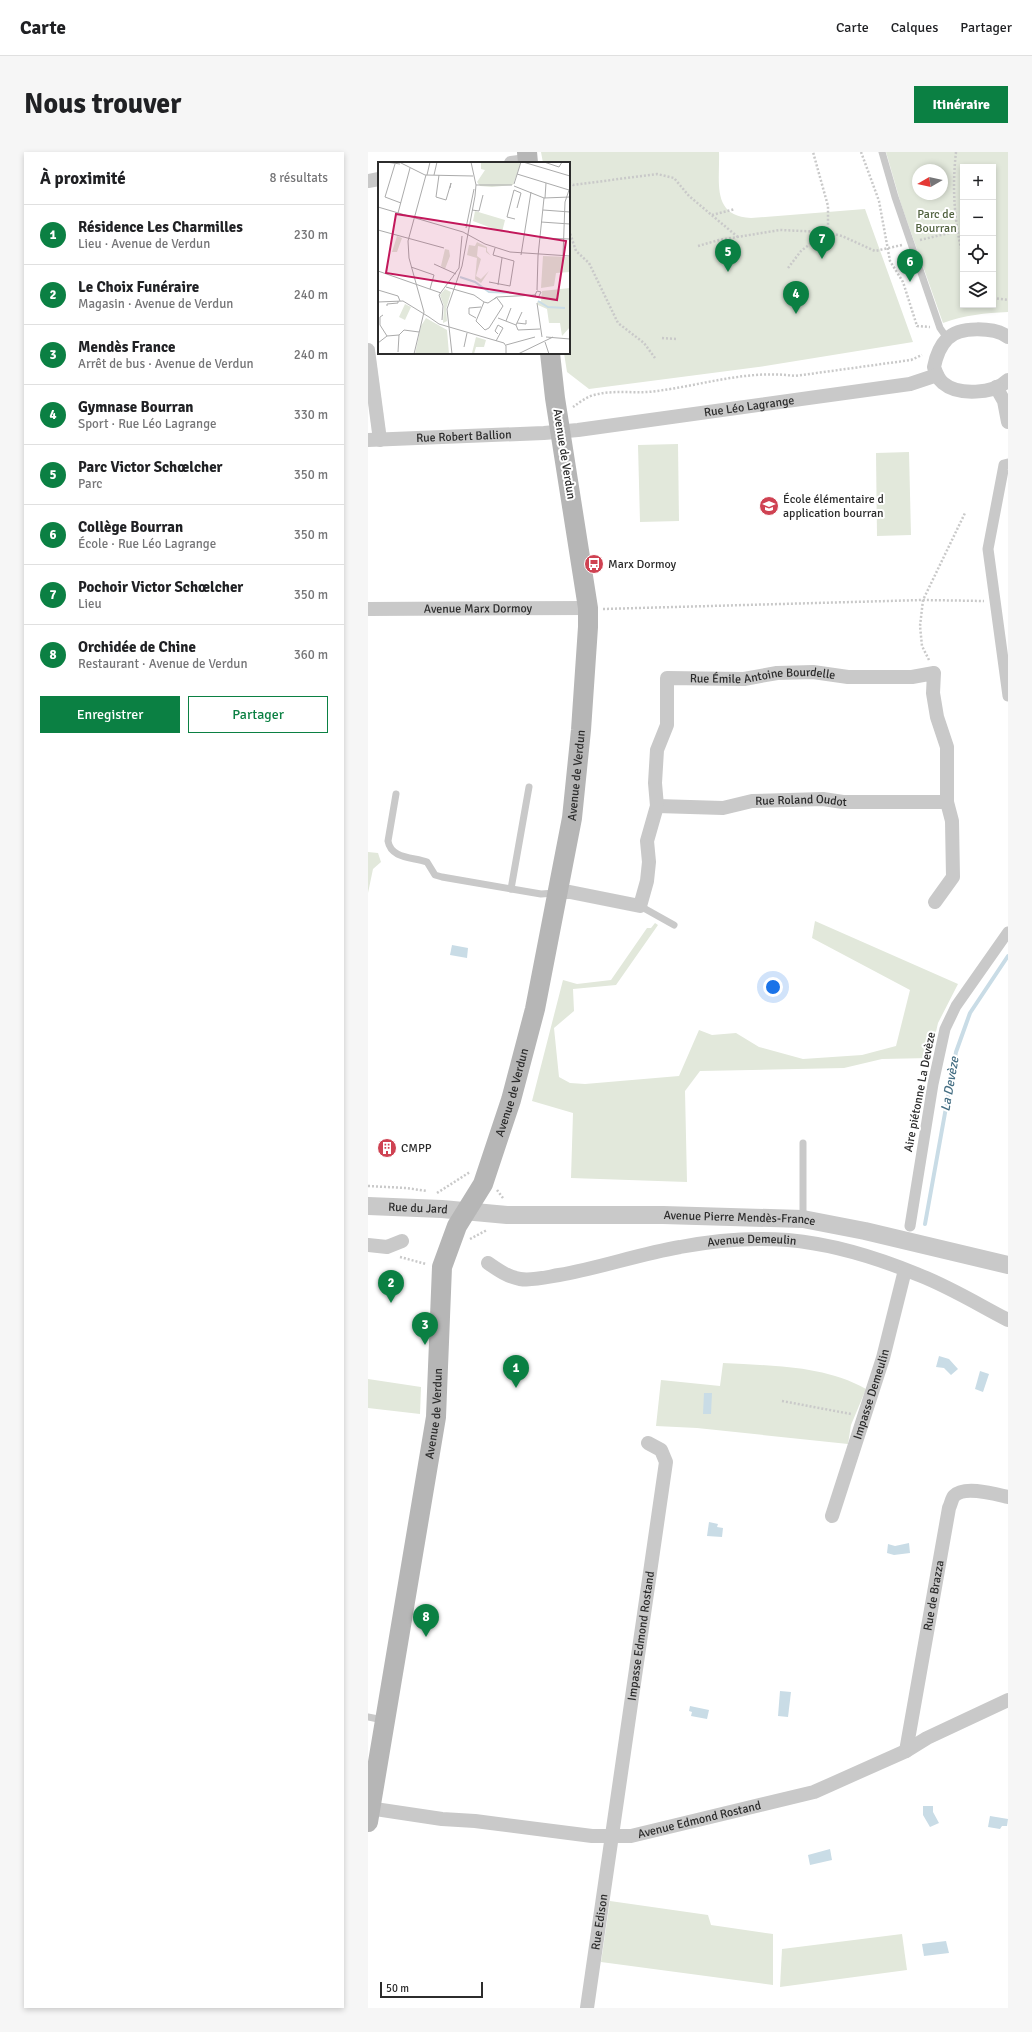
<!DOCTYPE html>
<html lang="fr">
<meta charset="utf-8">
<style>
body{margin:0;font-family:Signika,sans-serif;background:#f6f6f6;color:#202124}
.controls{position:absolute;right:12px;top:12px;display:grid;overflow:hidden;border-radius:0px;box-shadow:0 2px 6px #0003}
.controls button{width:36px;height:36px;display:grid;place-items:center;padding:0;border:0;border-bottom:1px solid #e0e0e0;background:#fff;color:#202124;font:20px sans-serif}
.compass{position:absolute;left:544px;top:12px;width:36px;height:36px;border-radius:50%;background:#fff;box-shadow:0 2px 6px #0003;rotate:261deg}
.scale{position:absolute;left:12px;bottom:10px;width:103px;box-sizing:border-box;padding-left:4px;border:2px solid #2c2c2c;border-top:0;font-size:11px;line-height:14px;white-space:nowrap;color:#2c2c2c;-webkit-text-stroke:3px #fff;paint-order:stroke}
.you{position:absolute;left:405px;top:835px;width:14px;height:14px;margin:-10px;border:3px solid #fff;border-radius:50%;background:#1a73e8;box-shadow:0 0 0 6px #1a73e833}
.badge{display:grid;place-items:center;width:26px;height:26px;border-radius:50%;background:#0b8043;color:#fff;font-size:13px;font-weight:700}
.pin{position:absolute;translate:-50% -33px;filter:drop-shadow(0 1px 2px #0008)}
.pin::after{content:'';position:absolute;top:21px;width:14px;height:12px;background:inherit;clip-path:polygon(0 0,100% 0,50% 100%)}
.list{margin:0;padding:0;list-style:none}
h2{display:flex;justify-content:space-between;align-items:center;height:52px;margin:0;padding:0 16px;font-size:17px}
h2 small{font-size:13px;font-weight:400;color:#757577}
.list li{display:grid;grid-template-columns:26px 1fr auto;gap:12px;align-items:center;box-sizing:border-box;height:60px;padding:0 16px;border-top:1px solid #e0e0e0}
.list b{display:block;font-size:15px;white-space:nowrap}
.list p{margin:0;font-size:13px;white-space:nowrap;color:#757577}
.list em{font-size:13px;font-style:normal;color:#757577}
.actions{display:flex;gap:8px;padding:12px 16px}
.actions a{flex:1;padding:9px 0;border:1px solid #0b8043;border-radius:0px;text-align:center;font-size:14px;color:#0b8043}
.actions .main{background:#0b8043;color:#fff}
.icon{flex:none;width:22px;height:22px;fill:none;stroke:currentColor;stroke-width:2;stroke-linecap:round;stroke-linejoin:round}
.map{position:relative;flex:none;width:640px;height:1856px;overflow:hidden;border-radius:0px}
header{display:flex;align-items:center;gap:24px;box-sizing:border-box;height:56px;padding:0 20px;background:#fff;border-bottom:1px solid #e0e0e0}
header strong{font-size:19px}
nav{display:flex;gap:22px;margin-inline-start:auto;font-size:14px}
.intro{display:flex;align-items:center;justify-content:space-between;box-sizing:border-box;height:96px;padding:0 24px}
h1{margin:0;font-size:28px}
.button{padding:10px 18px;border-radius:0px;background:#0b8043;color:#fff;font-size:14px;font-weight:700}
main{display:flex;gap:24px;padding:0 24px}
aside{flex:1;background:#fff;border-radius:0px;box-shadow:0 2px 6px #0003}
.map>svg:first-child{display:block}
</style>
<header>
<strong>Carte</strong>
<nav><a>Carte</a><a>Calques</a><a>Partager</a></nav>
</header>
<div class="intro"><h1>Nous trouver</h1><a class="button">Itinéraire</a></div>
<main>
<aside>
<h2>À proximité<small>8 résultats</small></h2>
<ul class="list">
<li><span class="badge">1</span><div><b>Résidence Les Charmilles</b><p>Lieu · Avenue de Verdun</p></div><em>230 m</em></li>
<li><span class="badge">2</span><div><b>Le Choix Funéraire</b><p>Magasin · Avenue de Verdun</p></div><em>240 m</em></li>
<li><span class="badge">3</span><div><b>Mendès France</b><p>Arrêt de bus · Avenue de Verdun</p></div><em>240 m</em></li>
<li><span class="badge">4</span><div><b>Gymnase Bourran</b><p>Sport · Rue Léo Lagrange</p></div><em>330 m</em></li>
<li><span class="badge">5</span><div><b>Parc Victor Schœlcher</b><p>Parc</p></div><em>350 m</em></li>
<li><span class="badge">6</span><div><b>Collège Bourran</b><p>École · Rue Léo Lagrange</p></div><em>350 m</em></li>
<li><span class="badge">7</span><div><b>Pochoir Victor Schœlcher</b><p>Lieu</p></div><em>350 m</em></li>
<li><span class="badge">8</span><div><b>Orchidée de Chine</b><p>Restaurant · Avenue de Verdun</p></div><em>360 m</em></li>
</ul>
<div class="actions"><a class="main">Enregistrer</a><a>Partager</a></div>
</aside>
<div class="map">
<svg width="640" height="1856" viewBox="0 0 640 1856">
<rect width="100%" height="100%" fill="#fff"/>
<g fill="#e2e8db" fill-rule="evenodd">
<path d="M173,0H351C352,30 343,64 383,66L497,57L545,190L397,214L221,237L199,220L196,201H201V11H175Z"/>
<path d="M518,0H640V160C617,161 597,163 575,171L533,52ZM595,15H625V153H595ZM550,18H574V42H550Z"/>
<polygon points="310,292 311,369 272,370 270,293"/>
<polygon points="541,300 543,383 509,384 508,301"/>
<polygon points="0,700 10,701 13,710 5,717 0,741"/>
<polygon points="447,769 590,832 570,871 562,906 514,907 476,916 332,919 317,939 319,1030 203,1026 205,961 164,949 195,828 209,832 243,828 279,776 283,776 287,771 290,773 248,833 205,837 206,859 186,876 191,925 202,931 217,932 311,924 331,878 344,883 368,881 391,895 435,907 494,903 528,894 542,838 444,786"/>
<path d="M355,1211C403,1214 455,1213 498,1237L483,1273L480,1292L329,1276L288,1274L293,1228L352,1234Z"/>
<polygon points="0,1227 53,1235 52,1262 0,1256"/>
<polygon points="242,1749 340,1763 343,1773 405,1782 405,1833 233,1810"/>
<polygon points="534,1782 539,1818 412,1835 414,1797"/>
</g>
<g fill="#c9dce6">
<polygon points="84,793 100,796 99,806 82,803"/>
<polygon points="571,1204 581,1207 590,1217 583,1223 576,1216 568,1215"/>
<polygon points="612,1219 621,1222 615,1240 607,1237"/>
<polygon points="336,1241 344,1241 343,1262 335,1262"/>
<polygon points="341,1370 350,1372 349,1375 355,1376 354,1385 339,1384"/>
<polygon points="541,1391 542,1401 526,1403 519,1401 520,1392 527,1394"/>
<polygon points="412,1539 423,1540 420,1565 410,1564"/>
<polygon points="322,1554 341,1558 339,1567 323,1564 324,1560 321,1559"/>
<polygon points="555,1654 565,1654 565,1660 571,1671 562,1675 555,1663"/>
<polygon points="622,1664 640,1667 639,1674 634,1674 632,1677 620,1675"/>
<polygon points="462,1697 464,1708 442,1713 440,1703"/>
<polygon points="578,1789 581,1801 556,1804 554,1792"/>
</g>
<g fill="none" stroke-linecap="round" stroke-linejoin="round">
<polyline stroke="#c9dce6" stroke-width="4" points="557,1072 588,900 602,861 640,804"/>
<g stroke="#c9c9c9" stroke-width="2.5" stroke-dasharray="2 2" stroke-linecap="butt">
<polyline points="493,0 511,49 522,109 535,130 549,174 562,175"/>
<path d="M588,0C584,35 586,70 595,104"/>
<polyline points="201,31 205,33 289,22 306,26 321,44 371,86"/>
<polyline points="344,63 367,57"/>
<polyline points="201,78 208,99 221,111 250,171 276,191 287,206"/>
<polyline points="552,88 590,79"/>
<polyline points="330,94 351,88 412,78 457,80 474,84 507,99 534,93"/>
<polyline points="420,116 433,99 457,80 460,75 460,54 445,0"/>
<polyline points="625,146 640,148"/>
<polyline points="294,186 308,187"/>
<path d="M205,255C211,251 218,245 226,243C244,238 262,241 280,240C330,235 377,217 427,224L543,208L554,203"/>
<polyline points="235,457 555,448 616,449"/>
<polyline points="561,508 554,494 552,474 555,448 597,361"/>
<polyline points="0,1034 38,1036 59,1039"/>
<polyline points="129,1038 135,1046"/>
<polyline points="69,1041 102,1020"/>
<polyline points="102,1087 119,1078"/>
<polyline points="32,1105 58,1112"/>
<polyline points="414,1249 483,1262"/>
</g>
<g stroke="#c9c9c9" stroke-width="7">
<polyline points="514,0 527,45 572,176 579,186"/>
<path d="M28,642L20,689C23,707 45,705 59,710L67,723L74,725L173,742L188,741"/>
<polyline points="143,737 161,635"/>
<polyline points="272,754 306,773"/>
<polyline points="435,991 435,1067"/>
<polyline points="0,1565 15,1568"/>
</g>
<g stroke="#c9c9c9" stroke-width="11">
<polyline points="640,312 636,313 620,397 640,544"/>
<polyline points="542,1074 565,932 577,877 588,854 640,780"/>
</g>
<g stroke="#c9c9c9" stroke-width="14">
<polyline points="143,11 159,9"/>
<polyline points="0,29 11,27"/>
<path d="M640,185C626,175 591,174 579,187C571,195 568,205 566,215C568,221 570,227 575,231C590,244 626,242 640,228"/>
<polyline points="0,198 12,288"/>
<polyline points="628,235 636,249 640,270"/>
<path id="s1" d="M0,288L176,281L210,278L542,232L569,223"/>
<path id="s2" d="M0,457L220,456"/>
<path id="s3" d="M289,654L355,656L384,649L455,647L475,650H579"/>
<path id="s4" d="M191,740H202L272,754L279,729L281,710L279,689L289,654L287,631L289,598L299,573V526L376,527L409,521L445,520L480,525H544L566,521L565,541L569,565L579,595V650L584,669L585,725L567,750"/>
<polyline points="0,1093 19,1095 34,1089"/>
<path id="s5" d="M120,1111C130,1118 140,1125 152,1127C165,1129 179,1125 191,1123C232,1116 271,1102 312,1095C348,1088 383,1085 420,1088C465,1092 510,1106 551,1123C582,1135 611,1153 640,1168"/>
<path id="s6" d="M464,1364L515,1206L537,1118"/>
<path id="s7" d="M538,1599L581,1356C583,1352 584,1346 586,1344C596,1333 627,1342 640,1345"/>
<path id="s8" d="M0,1656L74,1667L107,1669L224,1684H263L446,1640L538,1599L559,1586L640,1548"/>
<path id="s9" d="M219,1856L298,1310L293,1298L280,1291"/>
</g>
<path stroke="#c9c9c9" stroke-width="18" id="s10" d="M0,1054L74,1057L139,1063H295L435,1067L497,1079L640,1113"/>
<g stroke="#b6b6b6" stroke-width="20">
<polyline points="159,0 160,11"/>
<path id="s11" d="M0,1670L68,1265L74,1115L89,1074L115,1032L143,948L167,857L204,666L213,578L220,475V456L187,246L182,201"/>
</g>
</g>
<defs>
<symbol id="school-disc" viewBox="-11 -11 22 22"><circle r="9.5" fill="#cf4252" stroke="#fff"/><path d="M0-5L7-2L0 1L-7-2ZM-4 1L0 2.5L4 1V4Q0 6-4 4Z" fill="#fff"/></symbol>
<symbol id="bus-disc" viewBox="-11 -11 22 22"><circle r="9.5" fill="#cf4252" stroke="#fff"/><path d="M-5-6H5V4H4V6H2V4H-2V6H-4V4H-5ZM-3.5-4V0h7V-4ZM-3.5 1.2v1.5H-2V1.2ZM2 1.2v1.5H3.5V1.2Z" fill="#fff"/></symbol>
<symbol id="building-disc" viewBox="-11 -11 22 22"><circle r="9.5" fill="#cf4252" stroke="#fff"/><path d="M-4-6H4V6H1V3H-1V6H-4ZM-2.5-4.3h1.7v1.8h-1.7ZM.8-4.3h1.7v1.8H.8ZM-2.5-1h1.7V.8h-1.7ZM.8-1h1.7V.8H.8Z" fill="#fff"/></symbol>
</defs>
<g fill-rule="evenodd">
<use href="#school-disc" x="390" y="343" width="22" height="22"/>
<use href="#bus-disc" x="215" y="401" width="22" height="22"/>
<use href="#building-disc" x="8" y="985" width="22" height="22"/>
</g>
<g text-anchor="middle" dominant-baseline="central" stroke-width="4" stroke-linejoin="round" paint-order="stroke">
<g font-size="12" fill="#51623f" stroke="#fff">
<text x="568" y="62">Parc de<tspan x="568" dy="14">Bourran</tspan></text>
</g>
<g font-size="12" fill="#2c2c2c" stroke="#fff">
<text stroke="none"><textPath href="#s1" startOffset="383">Rue Léo Lagrange</textPath></text>
<text stroke="none"><textPath href="#s1" startOffset="96">Rue Robert Ballion</textPath></text>
<text transform="translate(196 302) rotate(81)">Avenue de Verdun</text>
<text stroke="none"><textPath href="#s2" startOffset="110">Avenue Marx Dormoy</textPath></text>
<text stroke="none"><textPath href="#s4" startOffset="411">Rue Émile Antoine Bourdelle</textPath></text>
<text stroke="none"><textPath href="#s11" startOffset="1074">Avenue de Verdun</textPath></text>
<text stroke="none"><textPath href="#s3" startOffset="145">Rue Roland Oudot</textPath></text>
<text stroke="none"><textPath href="#s11" startOffset="750">Avenue de Verdun</textPath></text>
<text transform="translate(552 940) rotate(-79)">Aire piétonne La Devèze</text>
<text stroke="none"><textPath href="#s10" startOffset="50">Rue du Jard</textPath></text>
<text stroke="none"><textPath href="#s10" startOffset="372">Avenue Pierre Mendès-France</textPath></text>
<text stroke="none"><textPath href="#s5" startOffset="272">Avenue Demeulin</textPath></text>
<text stroke="none"><textPath href="#s6" startOffset="128">Impasse Demeulin</textPath></text>
<text stroke="none"><textPath href="#s11" startOffset="414">Avenue de Verdun</textPath></text>
<text stroke="none"><textPath href="#s7" startOffset="158">Rue de Brazza</textPath></text>
<text stroke="none"><textPath href="#s9" startOffset="376">Impasse Edmond Rostand</textPath></text>
<text stroke="none"><textPath href="#s8" startOffset="335">Avenue Edmond Rostand</textPath></text>
<text stroke="none"><textPath href="#s9" startOffset="87">Rue Edison</textPath></text>
</g>
<g font-size="12" fill="#2c2c2c" stroke="#fff" text-anchor="start">
<text x="415" y="347">École élémentaire d<tspan x="415" dy="14">application bourran</tspan></text>
<text x="240" y="412">Marx Dormoy</text>
<text x="33" y="996">CMPP</text>
</g>
<g font-size="13" font-style="italic" fill="#446e83" stroke="#fff">
<text transform="translate(582 932) rotate(-80)">La Devèze</text>
</g>
</g>
<g transform="translate(10 10)">
<rect width="192" height="192" fill="#fff"/>
<path d="M103,0H143L135,23L114,25L102,24L99,20L107,8L103,7ZM97,49L127,58L124,70L95,59ZM19,74L24,76L19,90H14ZM99,80L109,85V89L113,94L108,90V86L100,84L99,94L103,97L98,114L103,117L111,109L103,121L97,117L99,96L89,93L91,83L97,84ZM67,87L71,88L72,94L67,107L63,104ZM165,94L192,95V110L178,111L176,124L163,126ZM192,126V165L184,174L182,161H171L169,147L160,143L159,140L163,139L164,129ZM67,127L73,130L68,147L69,159L65,161L66,144L62,133ZM27,142L33,145L27,158L21,155ZM48,156L69,168L71,192H37L43,164ZM98,175L108,178L106,185H98L96,192L94,191Z" fill="#e2e8db"/>
<path fill="none" stroke="#c9dce6" stroke-width="2" d="M82,115L97,120L111,130L136,131M160,139L170,145L187,146"/>
<path fill="none" stroke="#ababab" stroke-width="1" d="M8,0L22,2M21,0L47,13L95,14M145,0L192,14M166,0L181,5L184,0M17,2L7,35L23,41M139,12L191,28M49,13L52,0M56,13L59,0M61,13L58,35L68,38L73,21L72,26M136,22L143,0M98,23H134M136,24L166,36L160,94L159,128M166,36L192,35M167,36L168,21M0,45L85,70L107,82L132,90L192,94M94,48L101,49L105,33M165,48L192,50M20,51L32,6M137,57L129,55L136,28L143,31L139,46M163,60L192,62M88,66L96,27M0,68L66,86M162,76L192,77M143,93L153,30M185,94L187,40L192,25M56,102L78,112M33,105L56,113L52,127M0,109L63,131M111,120L132,124L136,99L115,93L117,86M120,123L124,96M68,125L96,133L106,140L98,159L107,168M0,128L20,134L22,139M119,135L157,133L160,136L163,130L159,129L157,133M0,140L25,139L51,155M106,140L110,141L119,135L116,137M159,141L164,175M9,144V142L20,141V139M5,153L2,155V163L9,174M51,155L61,162L126,181L128,184V192M98,156L91,152V146L103,145M120,156L138,163L140,168L162,167M64,158L65,144L61,133L81,106L84,74M128,159L133,146M139,161L148,162V158M138,163L144,150M107,168L111,166L125,144L119,136M168,175L192,177M118,179L125,166L120,163L117,169L120,172M167,180L171,192M0,181L9,174L21,173L26,168L41,170M128,183L157,175M86,185L89,171M20,190L21,173M36,192L46,150L31,96L30,79L48,13M74,192L69,147L84,104L97,34L98,23L93,0M140,192L175,175"/>
<path fill="#c2185b" fill-opacity="0.15" stroke="#c2185b" stroke-width="2" d="M18,52L188,79L179,138L8,111Z"/>
<rect width="192" height="192" fill="none" stroke="#2c2c2c" stroke-width="2"/>
</g>
</svg>
<div class="controls">
<button>+</button>
<button>−</button>
<button><svg class="icon" aria-label="locate" viewBox="0 0 24 24"><circle cx="12" cy="12" r="6"/><path d="M12 2v4M12 18v4M2 12h4M18 12h4"/></svg></button>
<button><svg class="icon" aria-label="layers" viewBox="0 0 24 24"><path d="M12 4l9 5-9 5-9-5zM3 14l9 5 9-5"/></svg></button>
</div>
<svg class="compass" viewBox="-18 -18 36 36"><path d="M0-13l5 13h-10z" fill="#e53935"/><path d="M0 13l5-13h-10z" fill="#757577"/></svg>
<div class="scale">50 m</div>
<div class="you"></div>
<div class="pin badge" style="left:148px;top:1236px">1</div>
<div class="pin badge" style="left:23px;top:1151px">2</div>
<div class="pin badge" style="left:57px;top:1193px">3</div>
<div class="pin badge" style="left:428px;top:162px">4</div>
<div class="pin badge" style="left:360px;top:120px">5</div>
<div class="pin badge" style="left:542px;top:130px">6</div>
<div class="pin badge" style="left:454px;top:107px">7</div>
<div class="pin badge" style="left:58px;top:1485px">8</div>
</div>
</main>
